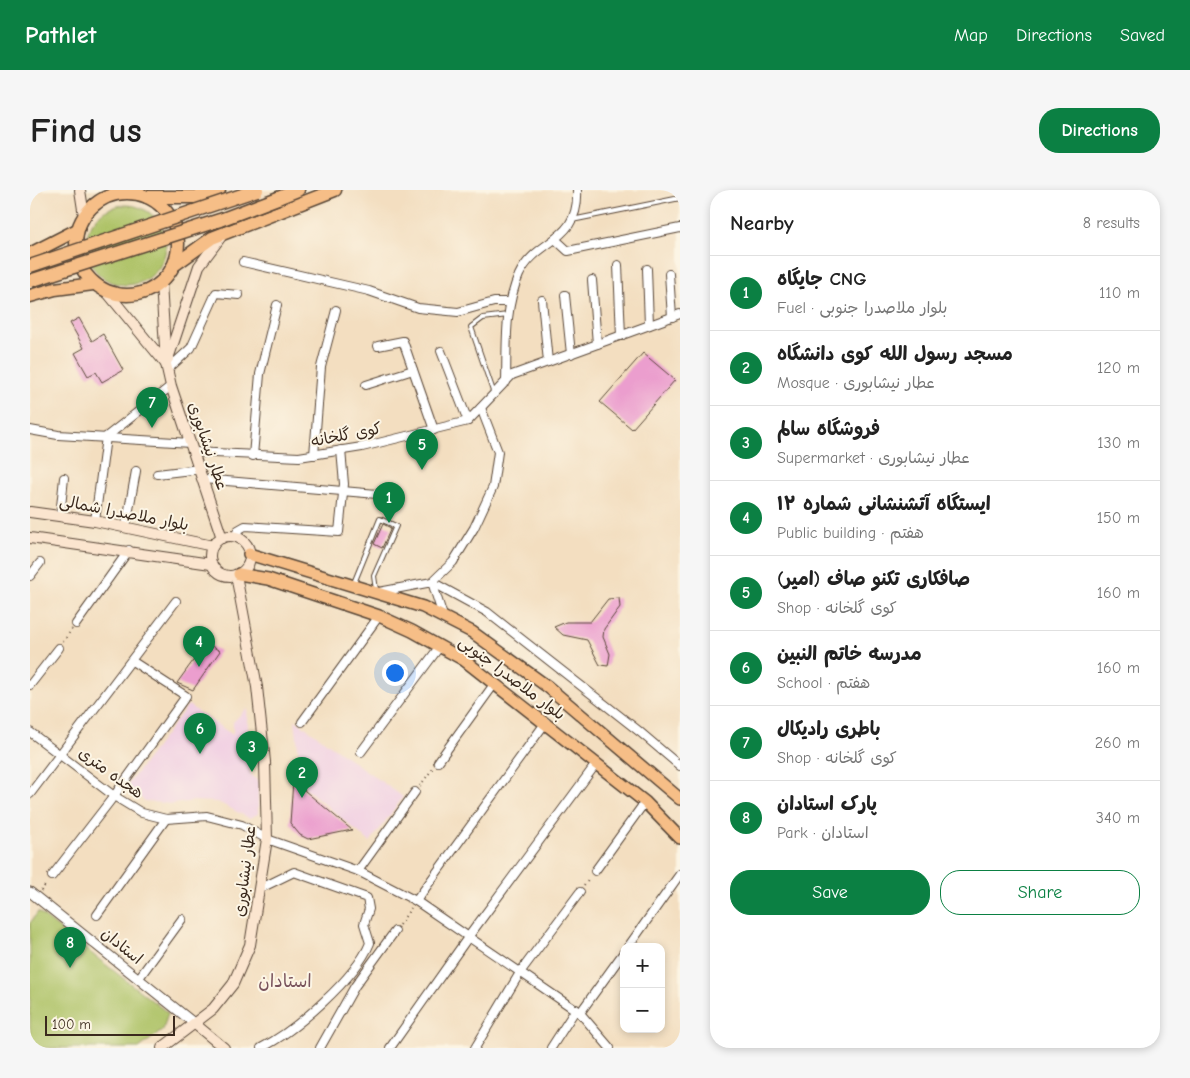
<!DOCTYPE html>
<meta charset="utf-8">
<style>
body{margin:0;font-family:"Comic Neue","Playpen Sans Arabic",sans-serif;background:#f6f6f6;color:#222}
.controls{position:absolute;right:15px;bottom:15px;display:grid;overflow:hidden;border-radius:10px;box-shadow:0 2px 8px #0003}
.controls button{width:45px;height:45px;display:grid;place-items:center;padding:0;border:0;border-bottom:1px solid #e0e0e0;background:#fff;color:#222;font:25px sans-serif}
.scale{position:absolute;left:15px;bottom:12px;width:130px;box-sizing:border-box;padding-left:5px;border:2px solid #3b2a1e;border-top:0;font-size:14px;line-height:18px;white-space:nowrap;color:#3b2a1e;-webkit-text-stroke:4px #fcf5e5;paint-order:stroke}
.you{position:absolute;left:364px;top:482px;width:18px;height:18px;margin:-12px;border:4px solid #fff;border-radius:50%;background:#1a73e8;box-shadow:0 0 0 8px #1a73e833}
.badge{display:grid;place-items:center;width:32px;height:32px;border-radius:50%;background:#0b8043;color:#fff;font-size:16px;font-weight:700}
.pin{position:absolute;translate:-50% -41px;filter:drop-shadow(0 1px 2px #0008)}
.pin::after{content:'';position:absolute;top:26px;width:18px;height:15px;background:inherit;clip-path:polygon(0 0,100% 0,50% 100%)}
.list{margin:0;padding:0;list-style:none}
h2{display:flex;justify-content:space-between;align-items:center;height:65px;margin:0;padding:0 20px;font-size:21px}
h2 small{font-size:16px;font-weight:400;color:#767676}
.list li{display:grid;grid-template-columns:32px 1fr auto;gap:15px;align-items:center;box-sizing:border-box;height:75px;padding:0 20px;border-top:1px solid #e0e0e0}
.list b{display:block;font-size:19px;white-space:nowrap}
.list p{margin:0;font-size:16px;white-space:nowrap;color:#767676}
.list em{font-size:16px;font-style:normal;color:#767676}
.actions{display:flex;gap:10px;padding:15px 20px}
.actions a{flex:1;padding:11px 0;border:1px solid #0b8043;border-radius:20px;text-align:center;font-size:18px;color:#0b8043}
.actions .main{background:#0b8043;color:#fff}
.map{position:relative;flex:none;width:650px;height:858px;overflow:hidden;border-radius:20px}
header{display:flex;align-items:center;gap:30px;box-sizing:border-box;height:70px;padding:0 25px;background:#0b8043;color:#fff}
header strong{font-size:24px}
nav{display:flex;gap:28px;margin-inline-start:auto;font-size:18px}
.intro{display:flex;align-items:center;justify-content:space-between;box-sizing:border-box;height:120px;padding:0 30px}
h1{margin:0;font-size:35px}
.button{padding:12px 22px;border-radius:20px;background:#0b8043;color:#fff;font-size:18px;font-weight:700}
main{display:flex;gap:30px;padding:0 30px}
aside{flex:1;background:#fff;border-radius:20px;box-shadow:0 2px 8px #0003}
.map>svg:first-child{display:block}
</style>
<header>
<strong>Pathlet</strong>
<nav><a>Map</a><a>Directions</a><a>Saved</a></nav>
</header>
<div class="intro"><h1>Find us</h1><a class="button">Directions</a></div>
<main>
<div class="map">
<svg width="650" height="858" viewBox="0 0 650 858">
<rect width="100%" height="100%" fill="#fcf5e5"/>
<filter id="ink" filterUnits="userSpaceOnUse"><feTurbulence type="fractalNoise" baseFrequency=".02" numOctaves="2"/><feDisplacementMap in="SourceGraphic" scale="10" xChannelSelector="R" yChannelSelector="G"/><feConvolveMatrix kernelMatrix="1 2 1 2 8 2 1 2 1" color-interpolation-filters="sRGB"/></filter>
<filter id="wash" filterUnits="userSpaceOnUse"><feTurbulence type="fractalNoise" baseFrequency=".0096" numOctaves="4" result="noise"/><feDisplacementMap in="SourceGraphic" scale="20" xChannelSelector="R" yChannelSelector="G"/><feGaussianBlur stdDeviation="1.12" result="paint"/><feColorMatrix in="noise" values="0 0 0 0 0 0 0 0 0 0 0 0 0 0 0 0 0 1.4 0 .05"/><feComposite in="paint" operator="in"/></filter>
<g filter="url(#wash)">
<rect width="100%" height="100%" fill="#f3dec0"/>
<g fill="#f1d0e3">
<polygon points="158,515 203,545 203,532 217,518 220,583 228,592 228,624 219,628 188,612 164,611 142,614 115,611 96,597"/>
<polygon points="265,530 373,607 340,652 266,590 271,584"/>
</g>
<g fill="#adc266" stroke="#747642">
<circle cx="96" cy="55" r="40"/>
<polygon points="8,722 138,823 133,840 109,858 0,858 0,733"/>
</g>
<g id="blocks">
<g fill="#eb9ece">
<polygon points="49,128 62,151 73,144 93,180 72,192 66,182 58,186 45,163 54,158 40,133"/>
<polygon points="613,163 645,190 602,239 570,212"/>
<polygon points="353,334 361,338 352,358 344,354"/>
<polygon points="589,408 590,417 574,439 573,447 580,464 578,476 570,475 557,450 533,445 524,437 536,432 560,432 578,409"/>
<polygon points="176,453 190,461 163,500 147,493"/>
<polygon points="263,591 322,640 278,649 270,645 260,633"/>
</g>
</g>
</g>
<g filter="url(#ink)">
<use href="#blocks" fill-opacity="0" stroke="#574536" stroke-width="1"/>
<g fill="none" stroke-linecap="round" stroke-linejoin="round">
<defs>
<g id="service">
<polyline points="542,30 650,8"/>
<polyline points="464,204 441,137 453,128 478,125"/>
<polyline points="324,393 350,329 366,336 344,386 346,400"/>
</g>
<g id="minor">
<polyline points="98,3 102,0"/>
<polyline points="525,49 538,61 650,38"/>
<polyline points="213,72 339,101 388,118 428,122 464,112 479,112"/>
<polyline points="588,75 591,146"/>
<polyline points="617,79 619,135"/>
<polyline points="639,84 642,127"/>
<polyline points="562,90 567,154"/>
<polyline points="535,105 541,164"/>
<polyline points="512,110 518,172"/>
<polyline points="348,156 373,151 404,240"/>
<polyline points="411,161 438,231"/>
<polyline points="137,180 161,158 186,103 209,105"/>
<path d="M476,192C477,155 474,119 489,85C506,48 550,53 547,0"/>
<polyline points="336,195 383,180"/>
<polyline points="451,218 468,262 463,297 444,338 423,372 402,392 457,422 610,542 650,576"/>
<polyline points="0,240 28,245 161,253"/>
<polyline points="164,262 269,267 332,257 438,231 482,185 650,124"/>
<polyline points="284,265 291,177 306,120"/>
<polyline points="223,266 230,184 247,115"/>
<polyline points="127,284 170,279"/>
<polyline points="173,289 347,304"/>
<polyline points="30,326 34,288"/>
<polyline points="65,331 76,247 141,196"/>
<polyline points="96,336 106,281"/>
<polyline points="205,347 208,340 215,336 309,342 314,294 311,260"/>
<polyline points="0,386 10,373"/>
<polyline points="349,402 402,392 413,426"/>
<polyline points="46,434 99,360"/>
<polyline points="0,495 29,458"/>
<polyline points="272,532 349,426"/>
<polyline points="0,542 84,606 112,623 136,629 177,626 212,635 237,649 328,681 386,711 550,823 580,858"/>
<polyline points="331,562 410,456"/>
<polyline points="408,572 465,493"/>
<polyline points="0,604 146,411"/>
<polyline points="328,681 385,602"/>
<polyline points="565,681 615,612"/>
<polyline points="22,686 84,606 156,506 102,471"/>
<path d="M229,699L264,682L337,708L339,719L334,734L340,753C326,788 265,841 231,858"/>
<polyline points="386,711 516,532"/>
<polyline points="67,725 136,629"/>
<polyline points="598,757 650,684"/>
<polyline points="109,788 152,729"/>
<polyline points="550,823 594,762"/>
<polyline points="290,858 325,796 365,741"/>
<polyline points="360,858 439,746 566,574"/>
<polyline points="445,858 491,781 550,702"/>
<polyline points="521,858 546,819"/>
</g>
<polyline id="tertiary" points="0,702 165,834"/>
<g id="secondary">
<polyline points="50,0 54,26"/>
<polyline points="85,0 87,4"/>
<polyline points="131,93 136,174 141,196 192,348"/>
<polyline points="76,101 136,174"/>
<polyline points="138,169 169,76 193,44"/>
<polyline points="0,322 65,331 183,356"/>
<circle cx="200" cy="366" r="20"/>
<polyline points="0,348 181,374"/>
<polyline points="165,834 194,858"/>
<polyline points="132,858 183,819 203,794 220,755 237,649 235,572 227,497 206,385"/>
</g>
<g id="primary">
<polyline points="219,364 393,417 442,442 518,497 650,609"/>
<polyline points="209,384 238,389 349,426 382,441 434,470 615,612 650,648"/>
</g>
<g id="trunk">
<circle cx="97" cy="54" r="51"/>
<polyline points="117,7 170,7 189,0"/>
<polyline points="248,8 268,0"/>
<polyline points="0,64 47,40"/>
<polyline points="143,76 182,48 305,0"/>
<polyline points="0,106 25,99 63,94"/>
</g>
</defs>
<use href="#service" stroke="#574536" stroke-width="6"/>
<use href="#minor" stroke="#574536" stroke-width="10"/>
<use href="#tertiary" stroke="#574536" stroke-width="11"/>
<use href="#secondary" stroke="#574536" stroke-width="12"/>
<use href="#primary" stroke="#574536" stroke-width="14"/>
<use href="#trunk" stroke="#574536" stroke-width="15"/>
<g stroke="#574536" stroke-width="2" stroke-dasharray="1 4" stroke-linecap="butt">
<polyline points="33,452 42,439"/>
<polyline points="390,596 403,578"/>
<polyline points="554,696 560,688"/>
<polyline points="11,701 17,693"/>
<polyline points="369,735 381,718"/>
</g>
<use href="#service" stroke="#fff" stroke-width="4"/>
<use href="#minor" stroke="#fff" stroke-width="8"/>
<use href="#tertiary" stroke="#fff" stroke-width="9"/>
<use href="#secondary" stroke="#fbe5cf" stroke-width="10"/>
<use href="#primary" stroke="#f6be87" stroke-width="11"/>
<use href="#trunk" stroke="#f6be87" stroke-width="12"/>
<defs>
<g id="trunk-bridge">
<polyline points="0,76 227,0"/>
<polyline points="0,91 190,30 248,8"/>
</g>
</defs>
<use href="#trunk-bridge" stroke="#574536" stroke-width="15" stroke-linecap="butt"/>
<use href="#trunk-bridge" stroke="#f6be87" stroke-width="12"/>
</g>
</g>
<g text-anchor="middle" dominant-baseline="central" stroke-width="4" stroke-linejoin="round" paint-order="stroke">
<g font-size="16" fill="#3b2a1e" stroke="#fcf5e5">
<text transform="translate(316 245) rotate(-11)">کوی گلخانه</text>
<text transform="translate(178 256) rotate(71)">عطار نیشابوری</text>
<text transform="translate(94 323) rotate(11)">بلوار ملاصدرا شمالی</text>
<text transform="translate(482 488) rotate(37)">بلوار ملاصدرا جنوبی</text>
<text transform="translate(81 583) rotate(36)">هجده متری</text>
<text transform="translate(215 681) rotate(-83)">عطار نیشابوری</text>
<text transform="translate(92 756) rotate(39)">استادان</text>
</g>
<g font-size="18" fill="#79535c" stroke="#fcf5e5">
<text x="255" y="791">استادان</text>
</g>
</g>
</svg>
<div class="controls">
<button>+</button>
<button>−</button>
</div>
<div class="scale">100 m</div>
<div class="you"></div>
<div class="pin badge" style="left:359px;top:333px">1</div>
<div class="pin badge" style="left:272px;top:608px">2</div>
<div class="pin badge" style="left:222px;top:582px">3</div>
<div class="pin badge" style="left:169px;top:477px">4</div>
<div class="pin badge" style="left:392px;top:280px">5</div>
<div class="pin badge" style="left:170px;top:564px">6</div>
<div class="pin badge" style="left:122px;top:238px">7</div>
<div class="pin badge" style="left:40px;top:778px">8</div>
</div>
<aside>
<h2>Nearby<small>8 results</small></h2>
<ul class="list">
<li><span class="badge">1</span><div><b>جایگاه CNG</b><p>Fuel · بلوار ملاصدرا جنوبی</p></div><em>110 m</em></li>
<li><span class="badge">2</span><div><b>مسجد رسول الله کوی دانشگاه</b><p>Mosque · عطار نیشابوری</p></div><em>120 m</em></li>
<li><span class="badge">3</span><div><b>فروشگاه سالم</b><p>Supermarket · عطار نیشابوری</p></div><em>130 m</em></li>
<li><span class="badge">4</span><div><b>ایستگاه آتشنشانی شماره ۱۲</b><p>Public building · هفتم</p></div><em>150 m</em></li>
<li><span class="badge">5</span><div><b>صافکاری تکنو صاف (امیر)</b><p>Shop · کوی گلخانه</p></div><em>160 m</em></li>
<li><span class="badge">6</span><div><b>مدرسه خاتم النبین</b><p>School · هفتم</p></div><em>160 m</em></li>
<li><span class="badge">7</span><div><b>باطری رادیکال</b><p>Shop · کوی گلخانه</p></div><em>260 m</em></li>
<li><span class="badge">8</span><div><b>پارک استادان</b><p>Park · استادان</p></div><em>340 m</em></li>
</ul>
<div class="actions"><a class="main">Save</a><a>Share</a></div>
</aside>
</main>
